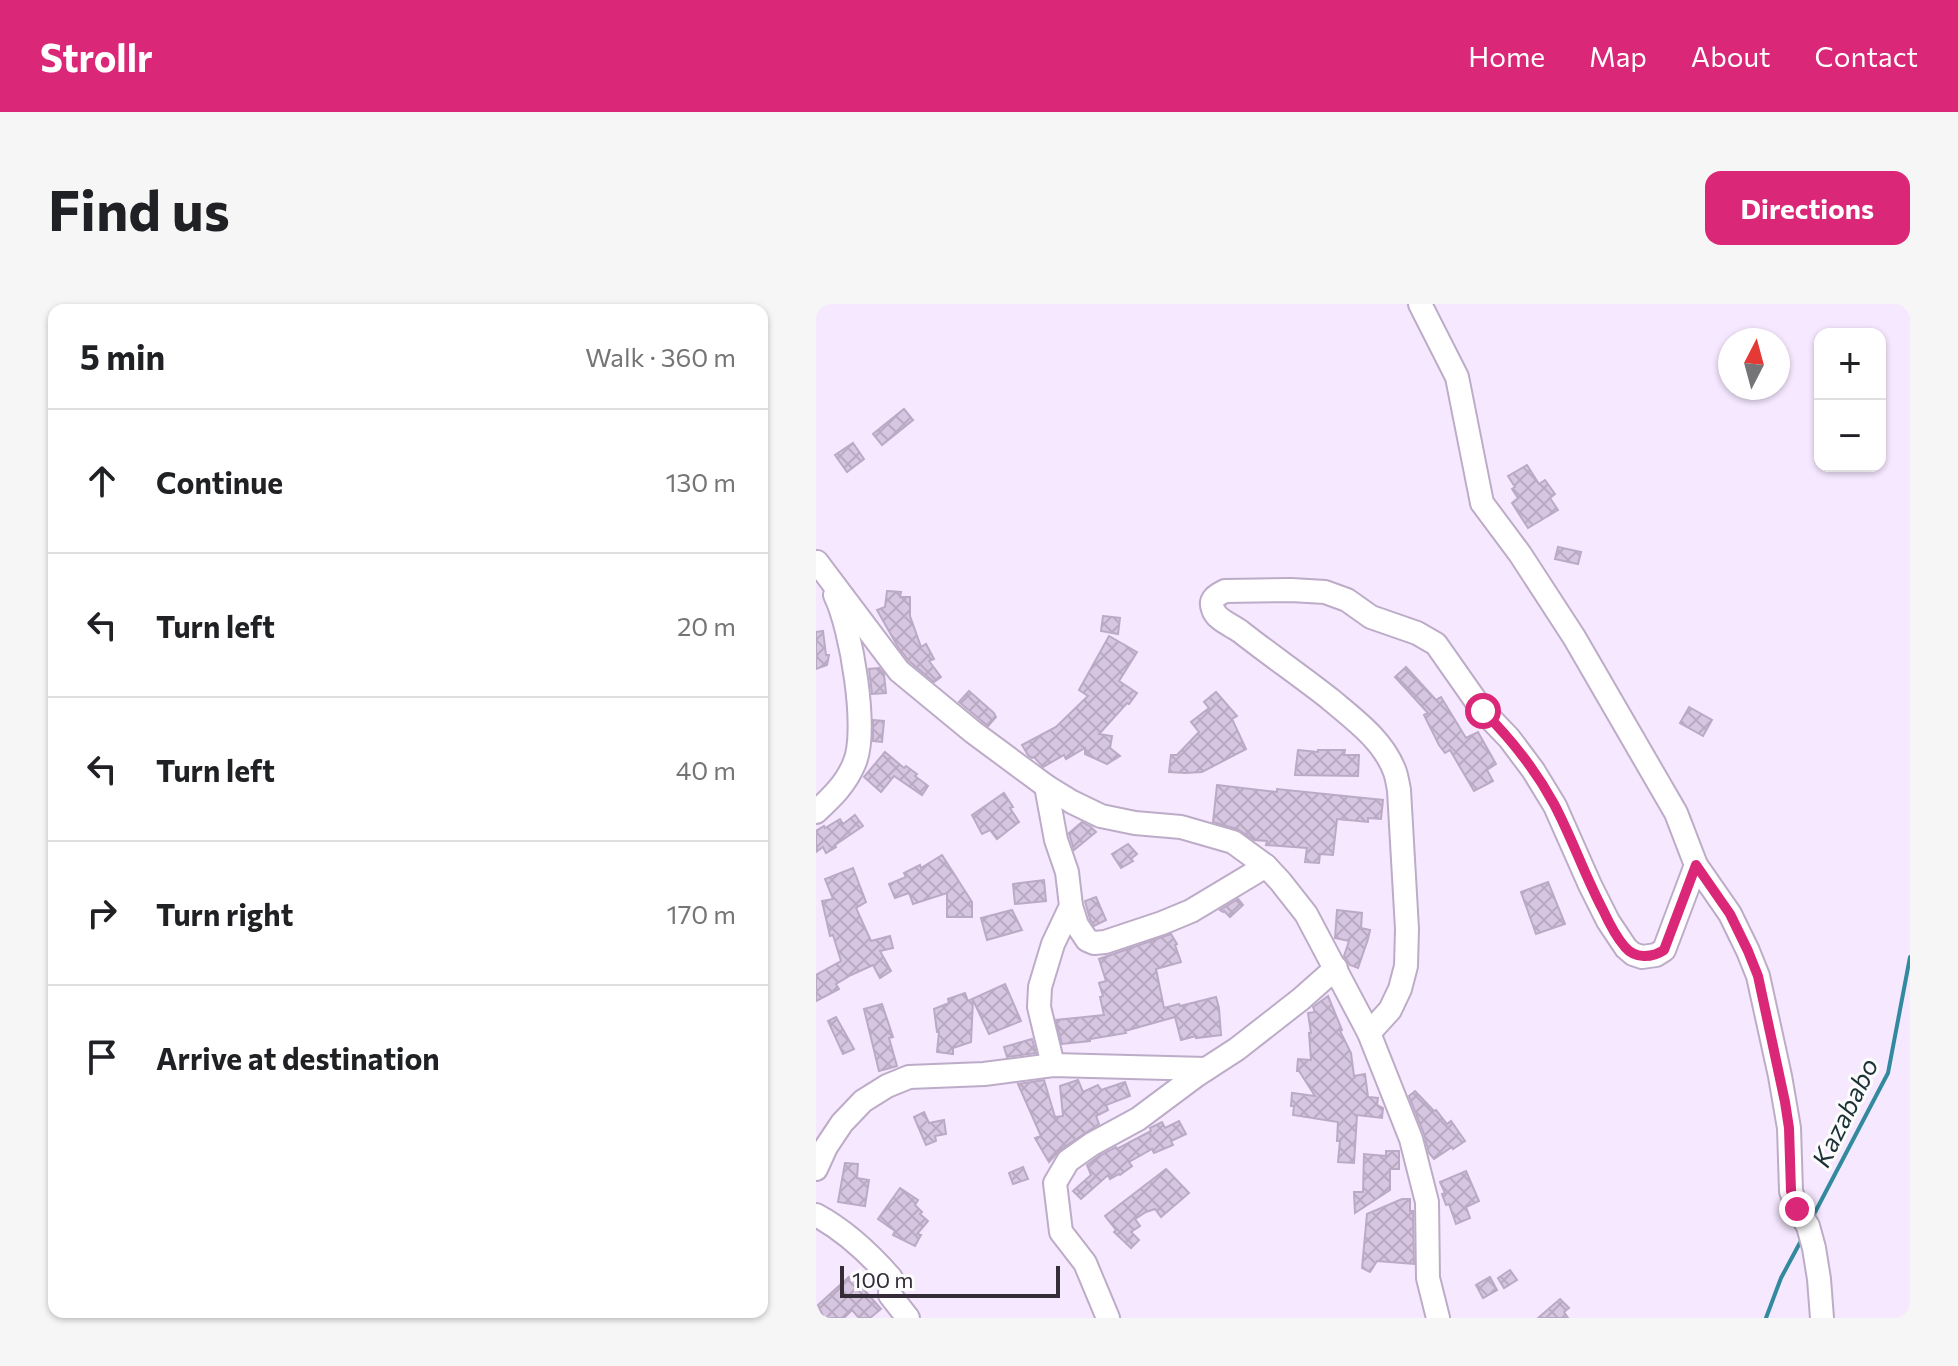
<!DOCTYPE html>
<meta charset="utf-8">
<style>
body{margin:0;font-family:Commissioner,sans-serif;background:#f6f6f6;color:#202124}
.controls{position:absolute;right:24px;top:24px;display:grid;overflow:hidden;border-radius:16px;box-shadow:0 2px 6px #0004}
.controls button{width:72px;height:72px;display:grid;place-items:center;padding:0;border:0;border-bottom:2px solid #e0e0e0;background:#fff;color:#202124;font:40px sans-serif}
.compass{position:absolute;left:902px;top:24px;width:72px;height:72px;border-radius:50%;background:#fff;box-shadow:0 2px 6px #0004;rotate:6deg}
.scale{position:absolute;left:24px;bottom:20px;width:220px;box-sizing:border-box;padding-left:8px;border:4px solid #342d38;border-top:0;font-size:22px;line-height:28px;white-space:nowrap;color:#342d38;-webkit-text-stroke:6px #fbfcfb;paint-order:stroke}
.stop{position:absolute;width:24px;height:24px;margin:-18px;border:6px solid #db2777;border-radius:50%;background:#fff}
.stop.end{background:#db2777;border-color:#fff;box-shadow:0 2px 8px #0008}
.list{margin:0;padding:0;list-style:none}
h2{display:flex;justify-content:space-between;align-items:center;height:104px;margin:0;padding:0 32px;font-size:34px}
h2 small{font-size:26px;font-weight:400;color:#757577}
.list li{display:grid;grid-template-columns:52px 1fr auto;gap:24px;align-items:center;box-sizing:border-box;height:144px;padding:0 32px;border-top:2px solid #e0e0e0}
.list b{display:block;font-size:30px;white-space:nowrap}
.list em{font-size:26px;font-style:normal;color:#757577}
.icon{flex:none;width:44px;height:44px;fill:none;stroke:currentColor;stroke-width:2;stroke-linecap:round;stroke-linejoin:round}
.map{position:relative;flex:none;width:1094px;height:1014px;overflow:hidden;border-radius:16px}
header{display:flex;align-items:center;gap:48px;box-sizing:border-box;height:112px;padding:0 40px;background:#db2777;color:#fff}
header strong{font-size:38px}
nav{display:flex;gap:44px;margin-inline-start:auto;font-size:28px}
.intro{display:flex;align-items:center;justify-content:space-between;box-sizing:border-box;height:192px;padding:0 48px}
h1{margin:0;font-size:56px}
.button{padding:20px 36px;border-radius:16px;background:#db2777;color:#fff;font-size:28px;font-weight:700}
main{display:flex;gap:48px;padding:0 48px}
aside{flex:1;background:#fff;border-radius:16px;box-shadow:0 2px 6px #0004}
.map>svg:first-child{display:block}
</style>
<header>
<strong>Strollr</strong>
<nav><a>Home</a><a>Map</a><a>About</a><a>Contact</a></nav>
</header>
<div class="intro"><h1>Find us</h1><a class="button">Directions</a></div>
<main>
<aside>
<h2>5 min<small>Walk · 360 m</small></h2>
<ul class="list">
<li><svg class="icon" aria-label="ahead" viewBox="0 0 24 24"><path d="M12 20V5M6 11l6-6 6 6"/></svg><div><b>Continue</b></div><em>130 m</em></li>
<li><svg class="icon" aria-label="left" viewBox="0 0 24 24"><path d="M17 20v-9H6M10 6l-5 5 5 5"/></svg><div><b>Turn left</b></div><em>20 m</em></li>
<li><svg class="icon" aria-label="left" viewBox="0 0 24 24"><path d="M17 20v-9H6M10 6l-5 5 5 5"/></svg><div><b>Turn left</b></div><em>40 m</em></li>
<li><svg class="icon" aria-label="right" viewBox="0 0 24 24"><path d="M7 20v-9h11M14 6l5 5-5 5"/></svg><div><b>Turn right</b></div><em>170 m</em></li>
<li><svg class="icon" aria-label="arrive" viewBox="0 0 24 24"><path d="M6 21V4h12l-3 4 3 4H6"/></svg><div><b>Arrive at destination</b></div></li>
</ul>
</aside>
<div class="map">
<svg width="1094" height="1014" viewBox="0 0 1094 1014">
<defs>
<pattern id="building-cross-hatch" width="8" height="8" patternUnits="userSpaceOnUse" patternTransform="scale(2)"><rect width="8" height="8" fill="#d7c6e1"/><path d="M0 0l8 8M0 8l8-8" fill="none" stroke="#b9aac2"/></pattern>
</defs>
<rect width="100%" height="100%" fill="#f6e8ff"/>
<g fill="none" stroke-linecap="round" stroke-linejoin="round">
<g stroke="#338a9e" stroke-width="4">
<polyline points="996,914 1072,769 1094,653"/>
<polyline points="950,1014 965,974 987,933"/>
</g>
</g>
<g fill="url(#building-cross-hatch)" stroke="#bbaac5" stroke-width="2">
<polygon points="88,105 97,116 66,141 57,130"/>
<polygon points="37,139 48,155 31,168 19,151"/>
<polygon points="711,161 723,180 729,176 739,190 734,194 742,206 712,224 696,199 702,194 696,185 699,183 692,172"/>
<polygon points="742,243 765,248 762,260 739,255"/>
<polygon points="71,287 85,288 84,293 94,293 94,312 105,343 110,340 118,355 113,357 125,373 118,378 93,357 82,343 61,306 69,303"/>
<polygon points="287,312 304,314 302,330 285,327"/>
<polygon points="7,327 10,351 13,351 11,361 0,365 0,328"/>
<polygon points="293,332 321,348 303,377 321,389 313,400 311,399 283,430 296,432 294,444 304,452 291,460 269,450 269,444 250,455 248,451 227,463 218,453 216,454 212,451 206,441 240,423 272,392 263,386"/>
<polygon points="590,363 620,396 625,393 650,434 662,428 680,460 671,466 677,477 658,487 634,446 629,449 623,441 608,411 612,409 579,373"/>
<polygon points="63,364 68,370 70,389 56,390 53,365"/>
<polygon points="153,387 178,409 180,413 172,422 143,398"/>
<polygon points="400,388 421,412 416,415 430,445 386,468 369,469 353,468 355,451 361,451 383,428 375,418 393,404 388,398"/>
<polygon points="873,403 896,416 887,432 864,419"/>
<polygon points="57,416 68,417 66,438 57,437"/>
<polygon points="482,446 502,448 502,446 529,446 528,451 543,451 542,472 479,471"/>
<polygon points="69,448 88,464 90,462 101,470 99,472 112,482 106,491 78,472 65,488 48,473"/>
<polygon points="401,481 461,488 461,485 567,496 565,515 552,514 552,518 521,515 517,551 504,550 503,559 489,558 491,544 450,541 451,537 438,536 421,525 397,518"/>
<polygon points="188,489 197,503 194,504 203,518 181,535 174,526 166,530 156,511"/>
<polygon points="39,511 47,522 19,541 20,543 10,549 7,543 0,548 0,527 8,522 9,524 24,515 27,520"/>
<polygon points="266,518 275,523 280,528 258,546 253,529"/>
<polygon points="312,540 321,550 315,555 317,557 305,564 296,550"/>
<polygon points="126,551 156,598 156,613 131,613 131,589 97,600 93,589 79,594 73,580 90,573 88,569 104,561 105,564"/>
<polygon points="37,564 50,598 40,604 55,637 74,632 77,644 64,647 75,667 64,674 57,661 35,671 20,680 23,685 0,697 0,671 25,657 17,631 14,632 6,597 17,595 9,575"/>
<polygon points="228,576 230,597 199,600 197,580"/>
<polygon points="732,578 749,620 720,630 705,588"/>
<polygon points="280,593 290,616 278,622 274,615 269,597"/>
<polygon points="422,595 427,601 414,613 408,607 407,608 404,606"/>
<polygon points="196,606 206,626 171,636 165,614"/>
<polygon points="521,606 546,609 545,624 554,626 552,635 542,664 534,661 528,652 533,637 519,634"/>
<polygon points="355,630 361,640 359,641 365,658 340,665 348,704 363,700 364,702 400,693 403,704 405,731 380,734 380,732 365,736 359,713 309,727 310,729 274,735 274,737 246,740 240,716 288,711 284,693 287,692 283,679 290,677 283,655"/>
<polygon points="189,680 205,717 173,730 157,696 155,738 137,744 137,750 121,748 123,728 121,728 118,705 133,699 132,695 149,689 152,697"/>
<polygon points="512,692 526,726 524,727 535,749 538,772 549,770 552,793 562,794 561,801 567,804 566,814 541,811 538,859 522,858 524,837 521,837 522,818 477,811 478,802 475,802 476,789 499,792 483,767 481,767 482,755 495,756 493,729 495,729 492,709 499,708 497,703"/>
<polygon points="66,700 77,733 73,734 81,762 63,767 48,705"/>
<polygon points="20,713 38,745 27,750 12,717"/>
<polygon points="216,735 220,749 191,753 188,743"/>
<polygon points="228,776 239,813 247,812 244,782 262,776 267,788 282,781 285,786 309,778 314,792 290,801 292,806 280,812 283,820 244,846 233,858 219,834 225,832 202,780"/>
<polygon points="599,787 618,807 620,806 631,820 635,817 649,837 637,845 636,843 618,855 613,849 608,830 593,792"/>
<polygon points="108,808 113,819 128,816 130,830 119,832 120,837 110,841 98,813"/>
<polygon points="363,817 370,830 355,837 357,841 338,849 336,845 313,858 316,862 304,871 303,870 294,875 292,871 265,895 257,887 275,871 271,861 283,852 300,843 301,845 335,827 334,824 346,818 349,824"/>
<polygon points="570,847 583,847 583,865 574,865 574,886 539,909 538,888 547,888 548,850 570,852"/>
<polygon points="29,859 42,860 41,874 53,876 49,902 22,898"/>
<polygon points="207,863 212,875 197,880 193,869"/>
<polygon points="350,865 373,889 345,913 339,905 330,908 319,915 324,922 315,928 323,936 315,944 298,928 300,926 289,912"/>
<polygon points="650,867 663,897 650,903 654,914 640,920 633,900 630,901 626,890 629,889 624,878"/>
<polygon points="84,884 102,896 99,901 106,908 104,910 112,917 101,930 105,931 99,942 77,931 79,927 62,915"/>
<polygon points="586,895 594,895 594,907 597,907 598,960 561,957 554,968 546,964 551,910"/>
<polygon points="694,966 701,976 688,984 682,974"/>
<polygon points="35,971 65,1005 54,1014 43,1014 36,1006 28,1014 8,1014 2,1001"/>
<polygon points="674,973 681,986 667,994 660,981"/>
<polygon points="744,995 753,1004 748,1008 752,1014 722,1014"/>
</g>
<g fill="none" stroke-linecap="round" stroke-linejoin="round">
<defs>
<g id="minor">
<polyline points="604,0 641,73 666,199 704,250 758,333 860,509 880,561 914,610 932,647 942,672 964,772 973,824 975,887 981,905 992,922 998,944 1003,975 1006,1014"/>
<polyline points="1,258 83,367 157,428 230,482 256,498 285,512 319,519 365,523 417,538 450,562 464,577 490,610 553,729 595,835 611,898 612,974 622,1014"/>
<polyline points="230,482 240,536 251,568 255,602 237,640 224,683 223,703 237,761"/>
<path d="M0,508C15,494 30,480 38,460C53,428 35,323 19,291"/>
<polyline points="255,602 261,621 271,636 278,639 289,638 346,619 375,607 450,562"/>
<path d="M553,729L574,706L584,685L590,662L591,625L583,486C582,481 581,474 579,468C568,437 539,416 514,395C485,372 454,351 425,328C416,321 400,316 397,305C393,295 401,291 409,287L475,286L509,288L531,296L555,313L601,329L620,340L667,407L693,434L717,466L739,502L774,581L792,617L810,644L817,650L826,653L840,651L848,646L880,561"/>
<polyline points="0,865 10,843 26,819 47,797 71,782 93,773 168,770 237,761 390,765"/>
<path d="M0,911C30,927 53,949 75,974L74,991L92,1014"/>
<polyline points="292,1014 269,959 245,928 239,879 252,857 276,840 322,815 381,771 421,745 485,695 520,664"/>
</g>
</defs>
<use href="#minor" stroke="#bdacc7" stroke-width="26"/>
<use href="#minor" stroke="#fff" stroke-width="22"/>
</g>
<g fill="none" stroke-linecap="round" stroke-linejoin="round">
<path stroke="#db2777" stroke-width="10" d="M667,407C695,435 719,465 738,500C756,534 769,572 787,606C793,619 800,633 809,643C819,655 836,654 848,646L880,561L914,610L932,647L942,672L969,798L973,824L975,887L981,905"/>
</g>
<g text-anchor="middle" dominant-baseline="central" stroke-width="6" stroke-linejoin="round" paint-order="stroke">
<g font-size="26" font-style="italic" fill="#1c3136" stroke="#fbfcfb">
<text transform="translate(1028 808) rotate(-64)">Kazababo</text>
</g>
</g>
</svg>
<div class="controls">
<button>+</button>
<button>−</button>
</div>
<svg class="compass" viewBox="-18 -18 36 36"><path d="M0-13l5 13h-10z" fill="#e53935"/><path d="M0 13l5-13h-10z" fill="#757577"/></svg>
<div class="scale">100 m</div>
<div class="stop" style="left:667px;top:407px"></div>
<div class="stop end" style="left:981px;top:905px"></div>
</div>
</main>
